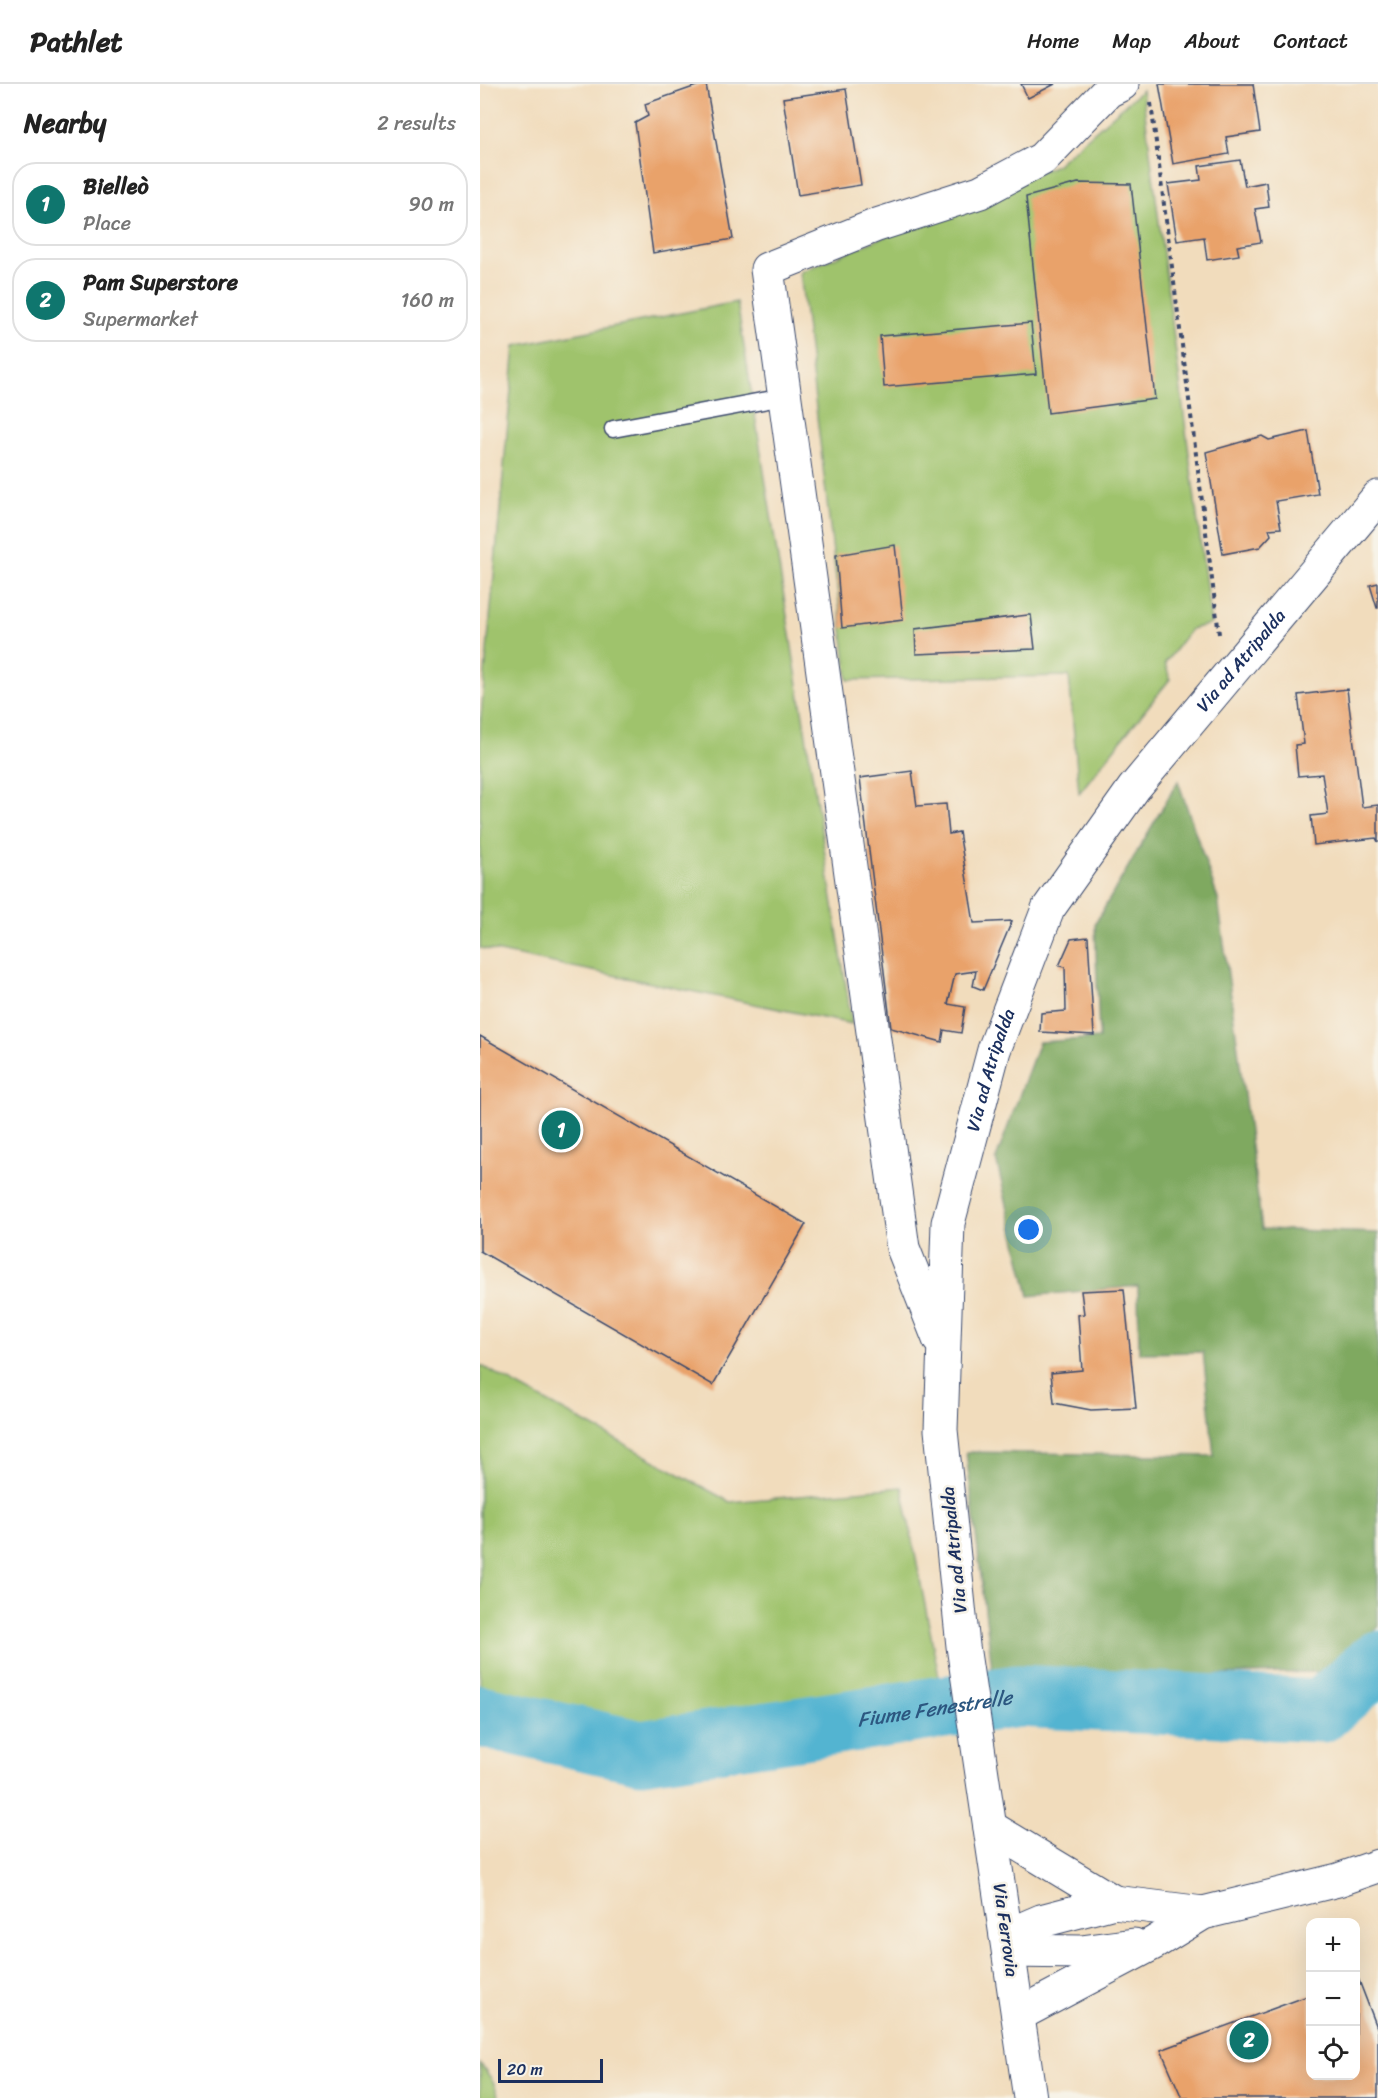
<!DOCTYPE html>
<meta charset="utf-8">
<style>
body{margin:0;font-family:Sriracha,sans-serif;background:#f2f2f2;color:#222}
.controls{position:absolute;right:18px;bottom:18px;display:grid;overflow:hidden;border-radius:12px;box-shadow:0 6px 24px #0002}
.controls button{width:54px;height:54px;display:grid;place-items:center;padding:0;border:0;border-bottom:2px solid #e0e0e0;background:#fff;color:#222;font:30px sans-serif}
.scale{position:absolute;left:18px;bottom:15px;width:105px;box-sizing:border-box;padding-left:6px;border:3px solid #1b2f5e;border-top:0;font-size:16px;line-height:21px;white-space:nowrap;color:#1b2f5e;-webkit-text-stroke:4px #f7f3e8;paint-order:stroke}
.you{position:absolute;left:549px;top:1146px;width:21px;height:21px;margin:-15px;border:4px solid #fff;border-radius:50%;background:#1a73e8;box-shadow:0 0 0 9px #1a73e833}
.badge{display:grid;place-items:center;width:39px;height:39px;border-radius:50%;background:#0f766e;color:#fff;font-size:20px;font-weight:700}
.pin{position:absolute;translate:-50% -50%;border:3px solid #fff;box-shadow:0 2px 6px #0006}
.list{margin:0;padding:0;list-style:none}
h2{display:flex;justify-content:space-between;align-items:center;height:78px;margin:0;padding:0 24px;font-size:26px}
h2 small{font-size:20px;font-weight:400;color:#767676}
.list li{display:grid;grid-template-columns:39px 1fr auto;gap:18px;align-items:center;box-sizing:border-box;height:84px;margin:0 12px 12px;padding:0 12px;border:2px solid #e0e0e0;border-radius:24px}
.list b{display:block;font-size:22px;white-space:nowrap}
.list p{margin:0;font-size:20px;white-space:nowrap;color:#767676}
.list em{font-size:20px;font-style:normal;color:#767676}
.icon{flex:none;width:33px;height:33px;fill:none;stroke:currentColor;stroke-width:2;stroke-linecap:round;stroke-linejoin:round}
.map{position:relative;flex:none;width:898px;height:2014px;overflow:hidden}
header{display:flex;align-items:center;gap:36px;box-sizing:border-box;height:84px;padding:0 30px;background:#fff;border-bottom:2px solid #e0e0e0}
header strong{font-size:28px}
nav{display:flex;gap:33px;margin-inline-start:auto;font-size:21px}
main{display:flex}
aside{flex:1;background:#fff}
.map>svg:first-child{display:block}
</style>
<header>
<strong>Pathlet</strong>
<nav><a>Home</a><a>Map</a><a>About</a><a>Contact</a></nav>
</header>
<main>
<aside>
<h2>Nearby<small>2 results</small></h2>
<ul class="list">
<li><span class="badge">1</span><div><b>Bielleò</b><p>Place</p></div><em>90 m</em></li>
<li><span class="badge">2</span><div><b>Pam Superstore</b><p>Supermarket</p></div><em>160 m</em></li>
</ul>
</aside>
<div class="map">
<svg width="898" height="2014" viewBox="0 0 898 2014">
<rect width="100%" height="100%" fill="#f7f3e8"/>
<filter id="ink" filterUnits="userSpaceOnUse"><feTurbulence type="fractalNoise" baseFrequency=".0167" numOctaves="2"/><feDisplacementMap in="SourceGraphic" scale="12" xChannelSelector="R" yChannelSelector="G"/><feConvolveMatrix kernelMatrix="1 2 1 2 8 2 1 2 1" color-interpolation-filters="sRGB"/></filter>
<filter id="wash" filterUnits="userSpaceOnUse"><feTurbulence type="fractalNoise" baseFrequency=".008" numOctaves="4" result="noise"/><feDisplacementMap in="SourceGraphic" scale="24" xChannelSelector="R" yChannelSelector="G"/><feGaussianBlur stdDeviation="1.35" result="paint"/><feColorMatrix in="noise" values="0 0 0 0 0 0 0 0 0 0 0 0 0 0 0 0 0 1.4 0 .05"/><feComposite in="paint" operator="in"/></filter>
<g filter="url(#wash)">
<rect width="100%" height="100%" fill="#f1dcbc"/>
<g fill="#9fc36c" stroke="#5d7965" stroke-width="1.5">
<polygon points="662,6 731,540 711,545 685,579 690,595 599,709 589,592 368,596 320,188 576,81"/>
<polygon points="257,218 372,940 0,864 0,643 35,262"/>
<polygon points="0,1281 250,1418 422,1403 462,1608 166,1651 0,1620"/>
<polygon points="0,1979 13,1997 19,2014 0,2014"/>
</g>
<polygon fill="#7fa960" stroke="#4d6c5f" stroke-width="1.5" points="698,697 738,815 782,1145 898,1149 898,1542 865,1587 735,1591 513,1592 486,1368 734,1372 723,1268 659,1269 658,1202 549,1212 516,1075 559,958 619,954 615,840"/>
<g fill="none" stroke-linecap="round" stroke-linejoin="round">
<path stroke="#52b4d1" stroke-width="63" id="s1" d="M0,1632L161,1668L538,1612L841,1627L898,1578"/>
</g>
<g id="blocks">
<g fill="#e9a26b">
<polygon points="222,0 226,0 253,155 173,169 155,39 168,32 165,20"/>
<polygon points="541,0 575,0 548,14"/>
<polygon points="679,0 773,0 780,48 746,53 749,70 693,80"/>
<polygon points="366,5 381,101 318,111 303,14"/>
<polygon points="760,76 765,102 786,98 789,123 775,125 781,158 757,162 759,171 727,176 724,153 697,157 688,100 721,96 719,82"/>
<polygon points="598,99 651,100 675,315 568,329 546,113"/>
<polygon points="551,239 556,290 404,303 400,252"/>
<polygon points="828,347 838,410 796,417 801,444 789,445 791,451 780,463 743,470 726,368 782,352 789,356"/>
<polygon points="415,461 423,536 362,544 356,471"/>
<polygon points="898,499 898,524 897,524 890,501"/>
<polygon points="548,531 551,531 555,565 436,570 435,545"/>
<polygon points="867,605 882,723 898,721 898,758 896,754 834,761 831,732 848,730 842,690 818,692 815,661 824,660 818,611"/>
<polygon points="432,687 437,722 466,720 469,750 479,748 494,839 532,837 503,906 493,902 496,887 475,890 468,920 485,923 481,949 464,946 462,958 411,944 380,694"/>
<polygon points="608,853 614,951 560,948 561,929 586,927 585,883 579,882 591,855"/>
<polygon points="0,952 326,1140 233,1301 0,1167"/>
<polygon points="644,1205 656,1324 611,1326 574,1319 571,1289 602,1286 598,1231 604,1230 601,1207"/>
<polygon points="878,1894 898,1946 898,2014 702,2014 681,1966 830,1911 830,1992 876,1992 876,1895"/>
</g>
</g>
</g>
<g filter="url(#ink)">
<use href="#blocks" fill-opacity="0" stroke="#3b496c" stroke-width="1.5"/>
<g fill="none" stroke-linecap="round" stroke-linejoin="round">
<defs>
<polyline id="service" points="133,345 304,313"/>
<g id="minor">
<polyline points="459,1255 423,1164 287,185 397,141 500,108 562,75 628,7 642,0"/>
<polyline points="510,1743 634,1818"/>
<polyline points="526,1852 561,1837 634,1818 723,1829"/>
<polyline points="529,1867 601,1868 654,1861"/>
<polyline points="538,1931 674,1859 723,1829 858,1796 898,1782"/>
<path id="s2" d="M550,2014L483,1562L461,1346L468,1139L514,966L568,825L654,704L898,413"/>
</g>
</defs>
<use href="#service" stroke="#3b496c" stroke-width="19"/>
<use href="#minor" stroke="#3b496c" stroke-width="35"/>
<polyline stroke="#3b496c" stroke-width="4" stroke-dasharray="4.5 4.5" stroke-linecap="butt" points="671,19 739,550"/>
<use href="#service" stroke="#fff" stroke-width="16"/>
<use href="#minor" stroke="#fff" stroke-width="33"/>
</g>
</g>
<g text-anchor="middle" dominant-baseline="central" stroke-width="5" stroke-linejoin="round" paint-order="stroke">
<g font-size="18" fill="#1b2f5e" stroke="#f7f3e8">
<text stroke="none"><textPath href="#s2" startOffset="1526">Via ad Atripalda</textPath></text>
<text stroke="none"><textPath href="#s2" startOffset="1040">Via ad Atripalda</textPath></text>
<text transform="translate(474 1466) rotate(-96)">Via ad Atripalda</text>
<text transform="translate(526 1846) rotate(82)">Via Ferrovia</text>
</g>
<g font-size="20" font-style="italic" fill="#2c5780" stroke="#f7f3e8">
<text stroke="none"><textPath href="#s1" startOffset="462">Fiume Fenestrelle</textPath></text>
</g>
</g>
</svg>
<div class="controls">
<button>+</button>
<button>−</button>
<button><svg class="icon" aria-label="locate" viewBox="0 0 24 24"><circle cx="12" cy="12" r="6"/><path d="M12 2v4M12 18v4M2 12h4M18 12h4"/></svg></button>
</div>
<div class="scale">20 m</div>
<div class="you"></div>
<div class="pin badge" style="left:81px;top:1046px">1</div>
<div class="pin badge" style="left:769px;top:1956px">2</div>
</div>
</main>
